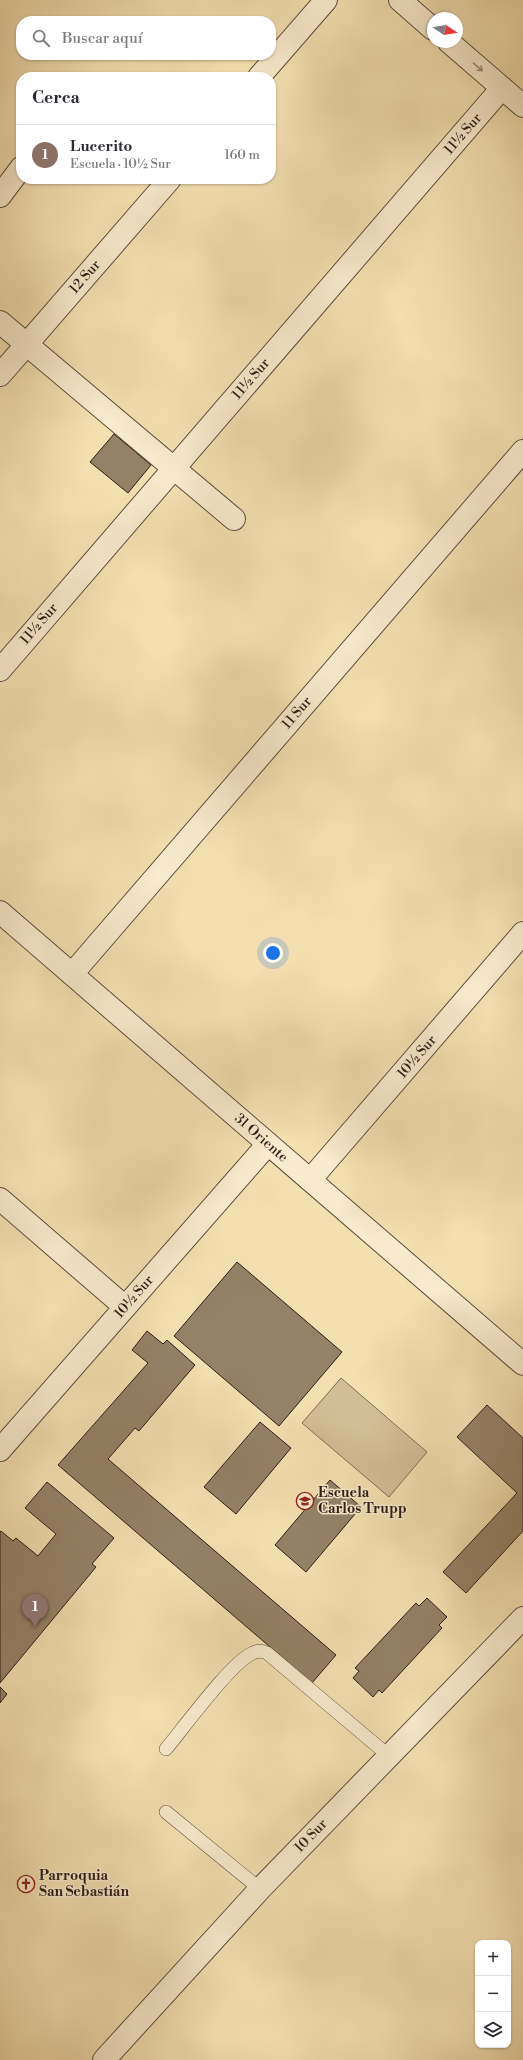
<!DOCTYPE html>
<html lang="es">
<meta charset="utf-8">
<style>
body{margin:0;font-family:"Libre Bodoni",serif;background:#f2f2f3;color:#2b2b33}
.controls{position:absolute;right:12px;bottom:12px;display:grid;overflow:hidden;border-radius:8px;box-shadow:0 1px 3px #0004}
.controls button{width:36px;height:36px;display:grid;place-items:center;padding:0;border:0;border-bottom:1px solid #e1e1e2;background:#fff;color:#2b2b33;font:20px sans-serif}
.compass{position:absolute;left:427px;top:12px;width:36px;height:36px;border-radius:50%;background:#fff;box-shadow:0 1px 3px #0004;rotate:102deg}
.you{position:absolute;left:273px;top:953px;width:14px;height:14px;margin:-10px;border:3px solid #fff;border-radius:50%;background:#1a73e8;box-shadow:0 0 0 6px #1a73e833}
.badge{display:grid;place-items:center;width:26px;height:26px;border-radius:50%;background:#8f2418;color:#fff;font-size:13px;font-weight:700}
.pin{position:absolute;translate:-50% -33px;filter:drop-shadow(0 1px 2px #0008)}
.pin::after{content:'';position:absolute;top:21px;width:14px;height:12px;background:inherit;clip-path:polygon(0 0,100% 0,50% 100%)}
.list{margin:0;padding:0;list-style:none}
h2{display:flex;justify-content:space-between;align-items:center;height:52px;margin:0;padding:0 16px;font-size:17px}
h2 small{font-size:13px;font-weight:400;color:#7c7c81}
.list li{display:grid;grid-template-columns:26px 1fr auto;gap:12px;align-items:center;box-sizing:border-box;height:60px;padding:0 16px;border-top:1px solid #e1e1e2}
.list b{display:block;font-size:15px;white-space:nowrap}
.list p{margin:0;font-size:13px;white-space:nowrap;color:#7c7c81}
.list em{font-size:13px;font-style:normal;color:#7c7c81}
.icon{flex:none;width:22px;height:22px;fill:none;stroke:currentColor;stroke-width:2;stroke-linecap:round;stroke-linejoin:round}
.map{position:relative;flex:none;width:523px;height:2060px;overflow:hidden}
.search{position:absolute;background:#fff;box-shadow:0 1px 3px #0004;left:16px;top:16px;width:260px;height:44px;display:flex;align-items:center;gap:10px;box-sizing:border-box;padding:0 14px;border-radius:16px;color:#7c7c81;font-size:15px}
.panel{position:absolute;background:#fff;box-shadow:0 1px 3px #0004;left:16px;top:72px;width:260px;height:112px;border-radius:16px}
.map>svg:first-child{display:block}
</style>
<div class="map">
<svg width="523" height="2060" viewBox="0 0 523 2060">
<rect width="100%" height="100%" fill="#f4dfb1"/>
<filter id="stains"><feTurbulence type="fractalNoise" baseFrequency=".005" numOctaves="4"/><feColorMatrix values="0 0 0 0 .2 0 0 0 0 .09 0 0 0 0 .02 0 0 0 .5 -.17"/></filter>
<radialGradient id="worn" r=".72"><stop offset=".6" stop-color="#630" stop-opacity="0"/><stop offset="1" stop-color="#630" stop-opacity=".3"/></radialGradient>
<polygon fill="#d2be96" stroke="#806d56" points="341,1378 427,1452 389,1497 302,1423"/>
<g fill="#948166" stroke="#2d1c15">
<polygon points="114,434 151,465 128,493 90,462"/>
<polygon points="237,1262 342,1352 279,1426 174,1336"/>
<polygon points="147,1331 163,1344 167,1340 195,1365 139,1431 135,1428 108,1459 336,1655 312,1683 58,1465 148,1363 132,1350"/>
<polygon points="487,1405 523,1438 523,1531 466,1593 443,1572 517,1493 457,1437"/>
<polygon points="260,1422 291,1448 236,1514 204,1487"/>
<polygon points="330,1480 361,1507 306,1572 275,1545"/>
<polygon points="47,1482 114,1538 92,1564 96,1567 0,1683 0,1532 1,1531 13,1541 16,1538 38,1556 56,1534 25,1508"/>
<polygon points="427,1598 447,1617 439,1625 442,1628 382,1693 379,1690 373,1697 353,1678 359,1671 355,1668 416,1603 419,1606"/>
<polygon points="0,1687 7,1694 0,1703"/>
</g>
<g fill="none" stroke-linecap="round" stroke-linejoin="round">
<defs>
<g id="service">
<path d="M166,1749C182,1730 233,1660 253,1653C258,1650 262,1651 267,1653L389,1756"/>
<polyline points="166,1812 260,1889"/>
</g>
<g id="minor">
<polyline points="259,77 326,0"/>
<polyline points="0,196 21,168"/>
<polyline points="0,322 234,519"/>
<polyline points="0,375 170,179"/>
<polyline points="0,670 502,88"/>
<polyline points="0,912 523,1364"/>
<polyline points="72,974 523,451"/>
<polyline points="310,1180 523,933"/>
<polyline points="0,1199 125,1307"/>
<polyline points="0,1450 268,1144"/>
<polyline points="104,2060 260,1889 523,1618"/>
</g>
<g id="tertiary">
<polyline points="400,0 433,29"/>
<polyline points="449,42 523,106"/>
</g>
</defs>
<use href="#service" stroke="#5f4d3c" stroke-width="14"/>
<use href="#minor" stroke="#5f4d3c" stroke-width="24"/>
<use href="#tertiary" stroke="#5f4d3c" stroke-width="24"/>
<use href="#service" stroke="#f8eacc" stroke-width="13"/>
<use href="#minor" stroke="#f8eacc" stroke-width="22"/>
<use href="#tertiary" stroke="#f8eacc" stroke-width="22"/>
</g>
<defs><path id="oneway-shaft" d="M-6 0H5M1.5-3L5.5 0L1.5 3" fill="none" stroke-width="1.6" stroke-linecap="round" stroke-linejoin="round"/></defs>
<use stroke="#9d8d7a" href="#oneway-shaft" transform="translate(478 67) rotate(41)"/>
<defs>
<symbol id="school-ring" viewBox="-11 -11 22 22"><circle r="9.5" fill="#f8eacc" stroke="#8f2418" stroke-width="1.5"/><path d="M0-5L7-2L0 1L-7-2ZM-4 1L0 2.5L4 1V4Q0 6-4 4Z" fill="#8f2418"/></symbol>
<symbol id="church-ring" viewBox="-11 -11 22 22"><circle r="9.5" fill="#f8eacc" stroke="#8f2418" stroke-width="1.5"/><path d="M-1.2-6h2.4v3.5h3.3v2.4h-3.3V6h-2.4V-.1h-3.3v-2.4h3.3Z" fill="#8f2418"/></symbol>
</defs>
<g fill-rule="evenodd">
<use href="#school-ring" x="295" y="1491" width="20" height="20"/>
<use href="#church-ring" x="16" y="1874" width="20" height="20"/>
</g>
<g text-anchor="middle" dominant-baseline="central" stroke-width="3" stroke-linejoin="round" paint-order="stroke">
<g font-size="14" fill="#2d1c15" stroke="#f8eacc">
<text transform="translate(463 134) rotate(-49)">11½ Sur</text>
<text transform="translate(85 277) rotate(-49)">12 Sur</text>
<text transform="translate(251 379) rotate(-49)">11½ Sur</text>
<text transform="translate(39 624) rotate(-49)">11½ Sur</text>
<text transform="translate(297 713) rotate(-49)">11 Sur</text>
<text transform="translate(417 1057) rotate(-49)">10½ Sur</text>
<text transform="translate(261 1138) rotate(41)">31 Oriente</text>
<text transform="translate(134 1297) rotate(-49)">10½ Sur</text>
<text transform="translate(311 1836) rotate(-46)">10 Sur</text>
</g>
<g font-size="14" font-weight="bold" fill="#2d1c15" stroke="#f8eacc" text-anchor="start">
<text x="318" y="1493">Escuela<tspan x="318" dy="16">Carlos Trupp</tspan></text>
<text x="39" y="1876">Parroquia<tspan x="39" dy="16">San Sebastián</tspan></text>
</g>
</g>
<rect width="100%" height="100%" filter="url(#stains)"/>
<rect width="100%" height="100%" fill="url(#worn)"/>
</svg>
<div class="controls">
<button>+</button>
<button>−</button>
<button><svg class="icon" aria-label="layers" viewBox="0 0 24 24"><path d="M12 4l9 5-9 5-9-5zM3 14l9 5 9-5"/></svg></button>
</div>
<svg class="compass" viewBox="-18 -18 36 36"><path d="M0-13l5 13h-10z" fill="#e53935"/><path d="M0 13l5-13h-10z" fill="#7c7c81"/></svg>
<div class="you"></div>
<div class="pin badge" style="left:35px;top:1627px;background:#8d6e63">1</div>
<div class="search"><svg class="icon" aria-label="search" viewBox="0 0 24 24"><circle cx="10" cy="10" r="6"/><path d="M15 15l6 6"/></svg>Buscar aquí</div>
<section class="panel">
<h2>Cerca<small></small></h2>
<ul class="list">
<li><span class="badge" style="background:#8d6e63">1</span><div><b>Lucerito</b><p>Escuela · 10½ Sur</p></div><em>160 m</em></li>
</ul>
</section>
</div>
